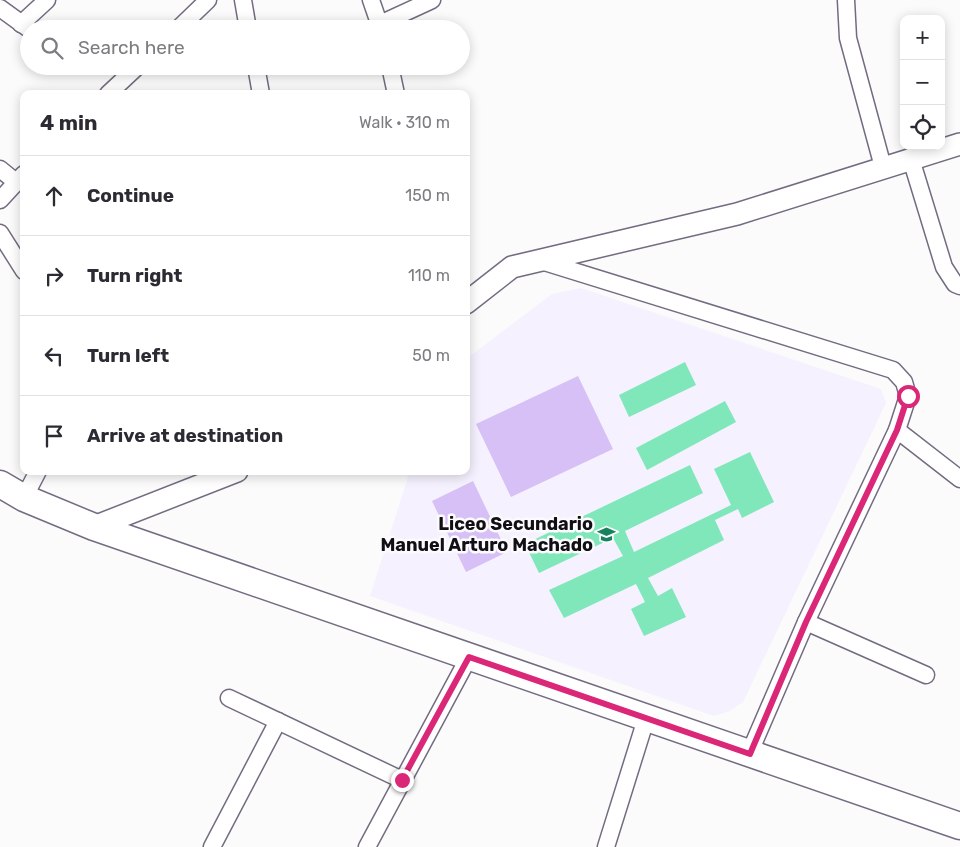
<!DOCTYPE html>
<meta charset="utf-8">
<style>
body{margin:0;font-family:Rubik,sans-serif;background:#f2f2f3;color:#2b2b33}
.controls{position:absolute;right:15px;top:15px;display:grid;overflow:hidden;border-radius:10px;box-shadow:0 2px 12px #0003}
.controls button{width:45px;height:45px;display:grid;place-items:center;padding:0;border:0;border-bottom:1px solid #e1e1e2;background:#fff;color:#2b2b33;font:25px sans-serif}
.stop{position:absolute;width:15px;height:15px;margin:-11px;border:4px solid #db2777;border-radius:50%;background:#fff}
.stop.end{background:#db2777;border-color:#fff;box-shadow:0 1px 5px #0008}
.list{margin:0;padding:0;list-style:none}
h2{display:flex;justify-content:space-between;align-items:center;height:65px;margin:0;padding:0 20px;font-size:21px}
h2 small{font-size:16px;font-weight:400;color:#7c7c81}
.list li{display:grid;grid-template-columns:32px 1fr auto;gap:15px;align-items:center;box-sizing:border-box;height:80px;padding:0 20px;border-top:1px solid #e1e1e2}
.list b{display:block;font-size:19px;white-space:nowrap}
.list em{font-size:16px;font-style:normal;color:#7c7c81}
.icon{flex:none;width:28px;height:28px;fill:none;stroke:currentColor;stroke-width:2;stroke-linecap:round;stroke-linejoin:round}
.map{position:relative;flex:none;width:960px;height:847px;overflow:hidden}
.search{position:absolute;background:#fff;box-shadow:0 2px 12px #0003;left:20px;top:20px;width:450px;height:55px;display:flex;align-items:center;gap:12px;box-sizing:border-box;padding:0 18px;border-radius:28px;color:#7c7c81;font-size:19px}
.panel{position:absolute;background:#fff;box-shadow:0 2px 12px #0003;left:20px;top:90px;width:450px;height:385px;border-radius:10px}
.map>svg:first-child{display:block}
</style>
<div class="map">
<svg width="960" height="847" viewBox="0 0 960 847">
<rect width="100%" height="100%" fill="#fbfbfb"/>
<polygon fill="#f6f1fe" points="581,288 881,389 886,403 743,702 730,711 714,716 370,596 410,471 466,471 466,359 552,294"/>
<g fill="#d6c0f5">
<polygon points="578,376 613,449 511,497 476,424"/>
<polygon points="473,481 507,552 466,572 432,501"/>
</g>
<g fill="#80e7bb">
<polygon points="685,362 696,385 629,417 619,395"/>
<polygon points="725,401 736,422 647,470 636,448"/>
<polygon points="750,452 774,502 742,518 738,509 715,520 724,540 648,578 658,596 672,588 686,617 644,636 631,609 645,602 636,584 564,618 549,590 623,556 613,538 539,573 525,544 690,465 703,493 625,531 634,552 731,505 714,469"/>
</g>
<g fill="none" stroke-linecap="round" stroke-linejoin="round">
<defs>
<g id="minor">
<polyline points="243,0 248,29"/>
<polyline points="371,0 381,29"/>
<polyline points="846,0 848,38 883,167"/>
<polyline points="0,8 29,29"/>
<polyline points="21,24 47,0"/>
<polyline points="380,24 432,0"/>
<polyline points="178,29 208,0"/>
<polyline points="256,66 261,94"/>
<polyline points="390,66 396,94"/>
<polyline points="108,94 138,66"/>
<polyline points="911,159 944,267 955,284 960,286"/>
<polyline points="0,169 16,182"/>
<polyline points="0,200 24,174"/>
<polyline points="0,233 24,271"/>
<polyline points="538,260 893,370 904,382 908,396 897,430 806,622 749,754"/>
<polyline points="897,430 960,479"/>
<polyline points="24,498 38,471"/>
<polyline points="806,622 926,675"/>
<polyline points="229,698 402,780"/>
<polyline points="212,847 278,721"/>
<polyline points="367,847 469,657"/>
<polyline points="606,847 646,719"/>
</g>
<g id="tertiary">
<polyline points="466,303 512,267 737,214 960,144"/>
<polyline points="94,527 237,471"/>
</g>
<polyline id="primary" points="0,484 24,498 94,527 960,826"/>
</defs>
<use href="#minor" stroke="#746b80" stroke-width="19"/>
<use href="#tertiary" stroke="#746b80" stroke-width="24"/>
<use href="#primary" stroke="#746b80" stroke-width="29"/>
<use href="#minor" stroke="#fff" stroke-width="16"/>
<use href="#tertiary" stroke="#fff" stroke-width="21"/>
<use href="#primary" stroke="#fff" stroke-width="26"/>
</g>
<g fill="none" stroke-linecap="round" stroke-linejoin="round">
<polyline stroke="#db2777" stroke-width="6" points="402,780 469,657 750,754 806,622 897,430 908,396"/>
</g>
<defs>
<symbol id="university-bare" viewBox="-9 -9 18 18"><path d="M0-5L7-2L0 1L-7-2ZM-4 1L0 2.5L4 1V4Q0 6-4 4Z" fill="#18825e" stroke="#fbfbfb" stroke-width="2.5" paint-order="stroke"/></symbol>
</defs>
<g fill-rule="evenodd">
<use href="#university-bare" x="594" y="522" width="25" height="25"/>
</g>
<g text-anchor="middle" dominant-baseline="central" stroke-width="5" stroke-linejoin="round" paint-order="stroke">
<g font-size="18" font-weight="bold" fill="#110e16" stroke="#fbfbfb" text-anchor="end">
<text x="593" y="524">Liceo Secundario<tspan x="593" dy="21">Manuel Arturo Machado</tspan></text>
</g>
</g>
</svg>
<div class="controls">
<button>+</button>
<button>−</button>
<button><svg class="icon" aria-label="locate" viewBox="0 0 24 24"><circle cx="12" cy="12" r="6"/><path d="M12 2v4M12 18v4M2 12h4M18 12h4"/></svg></button>
</div>
<div class="stop" style="left:908px;top:396px"></div>
<div class="stop end" style="left:402px;top:780px"></div>
<div class="search"><svg class="icon" aria-label="search" viewBox="0 0 24 24"><circle cx="10" cy="10" r="6"/><path d="M15 15l6 6"/></svg>Search here</div>
<section class="panel">
<h2>4 min<small>Walk · 310 m</small></h2>
<ul class="list">
<li><svg class="icon" aria-label="ahead" viewBox="0 0 24 24"><path d="M12 20V5M6 11l6-6 6 6"/></svg><div><b>Continue</b></div><em>150 m</em></li>
<li><svg class="icon" aria-label="right" viewBox="0 0 24 24"><path d="M7 20v-9h11M14 6l5 5-5 5"/></svg><div><b>Turn right</b></div><em>110 m</em></li>
<li><svg class="icon" aria-label="left" viewBox="0 0 24 24"><path d="M17 20v-9H6M10 6l-5 5 5 5"/></svg><div><b>Turn left</b></div><em>50 m</em></li>
<li><svg class="icon" aria-label="arrive" viewBox="0 0 24 24"><path d="M6 21V4h12l-3 4 3 4H6"/></svg><div><b>Arrive at destination</b></div></li>
</ul>
</section>
</div>
